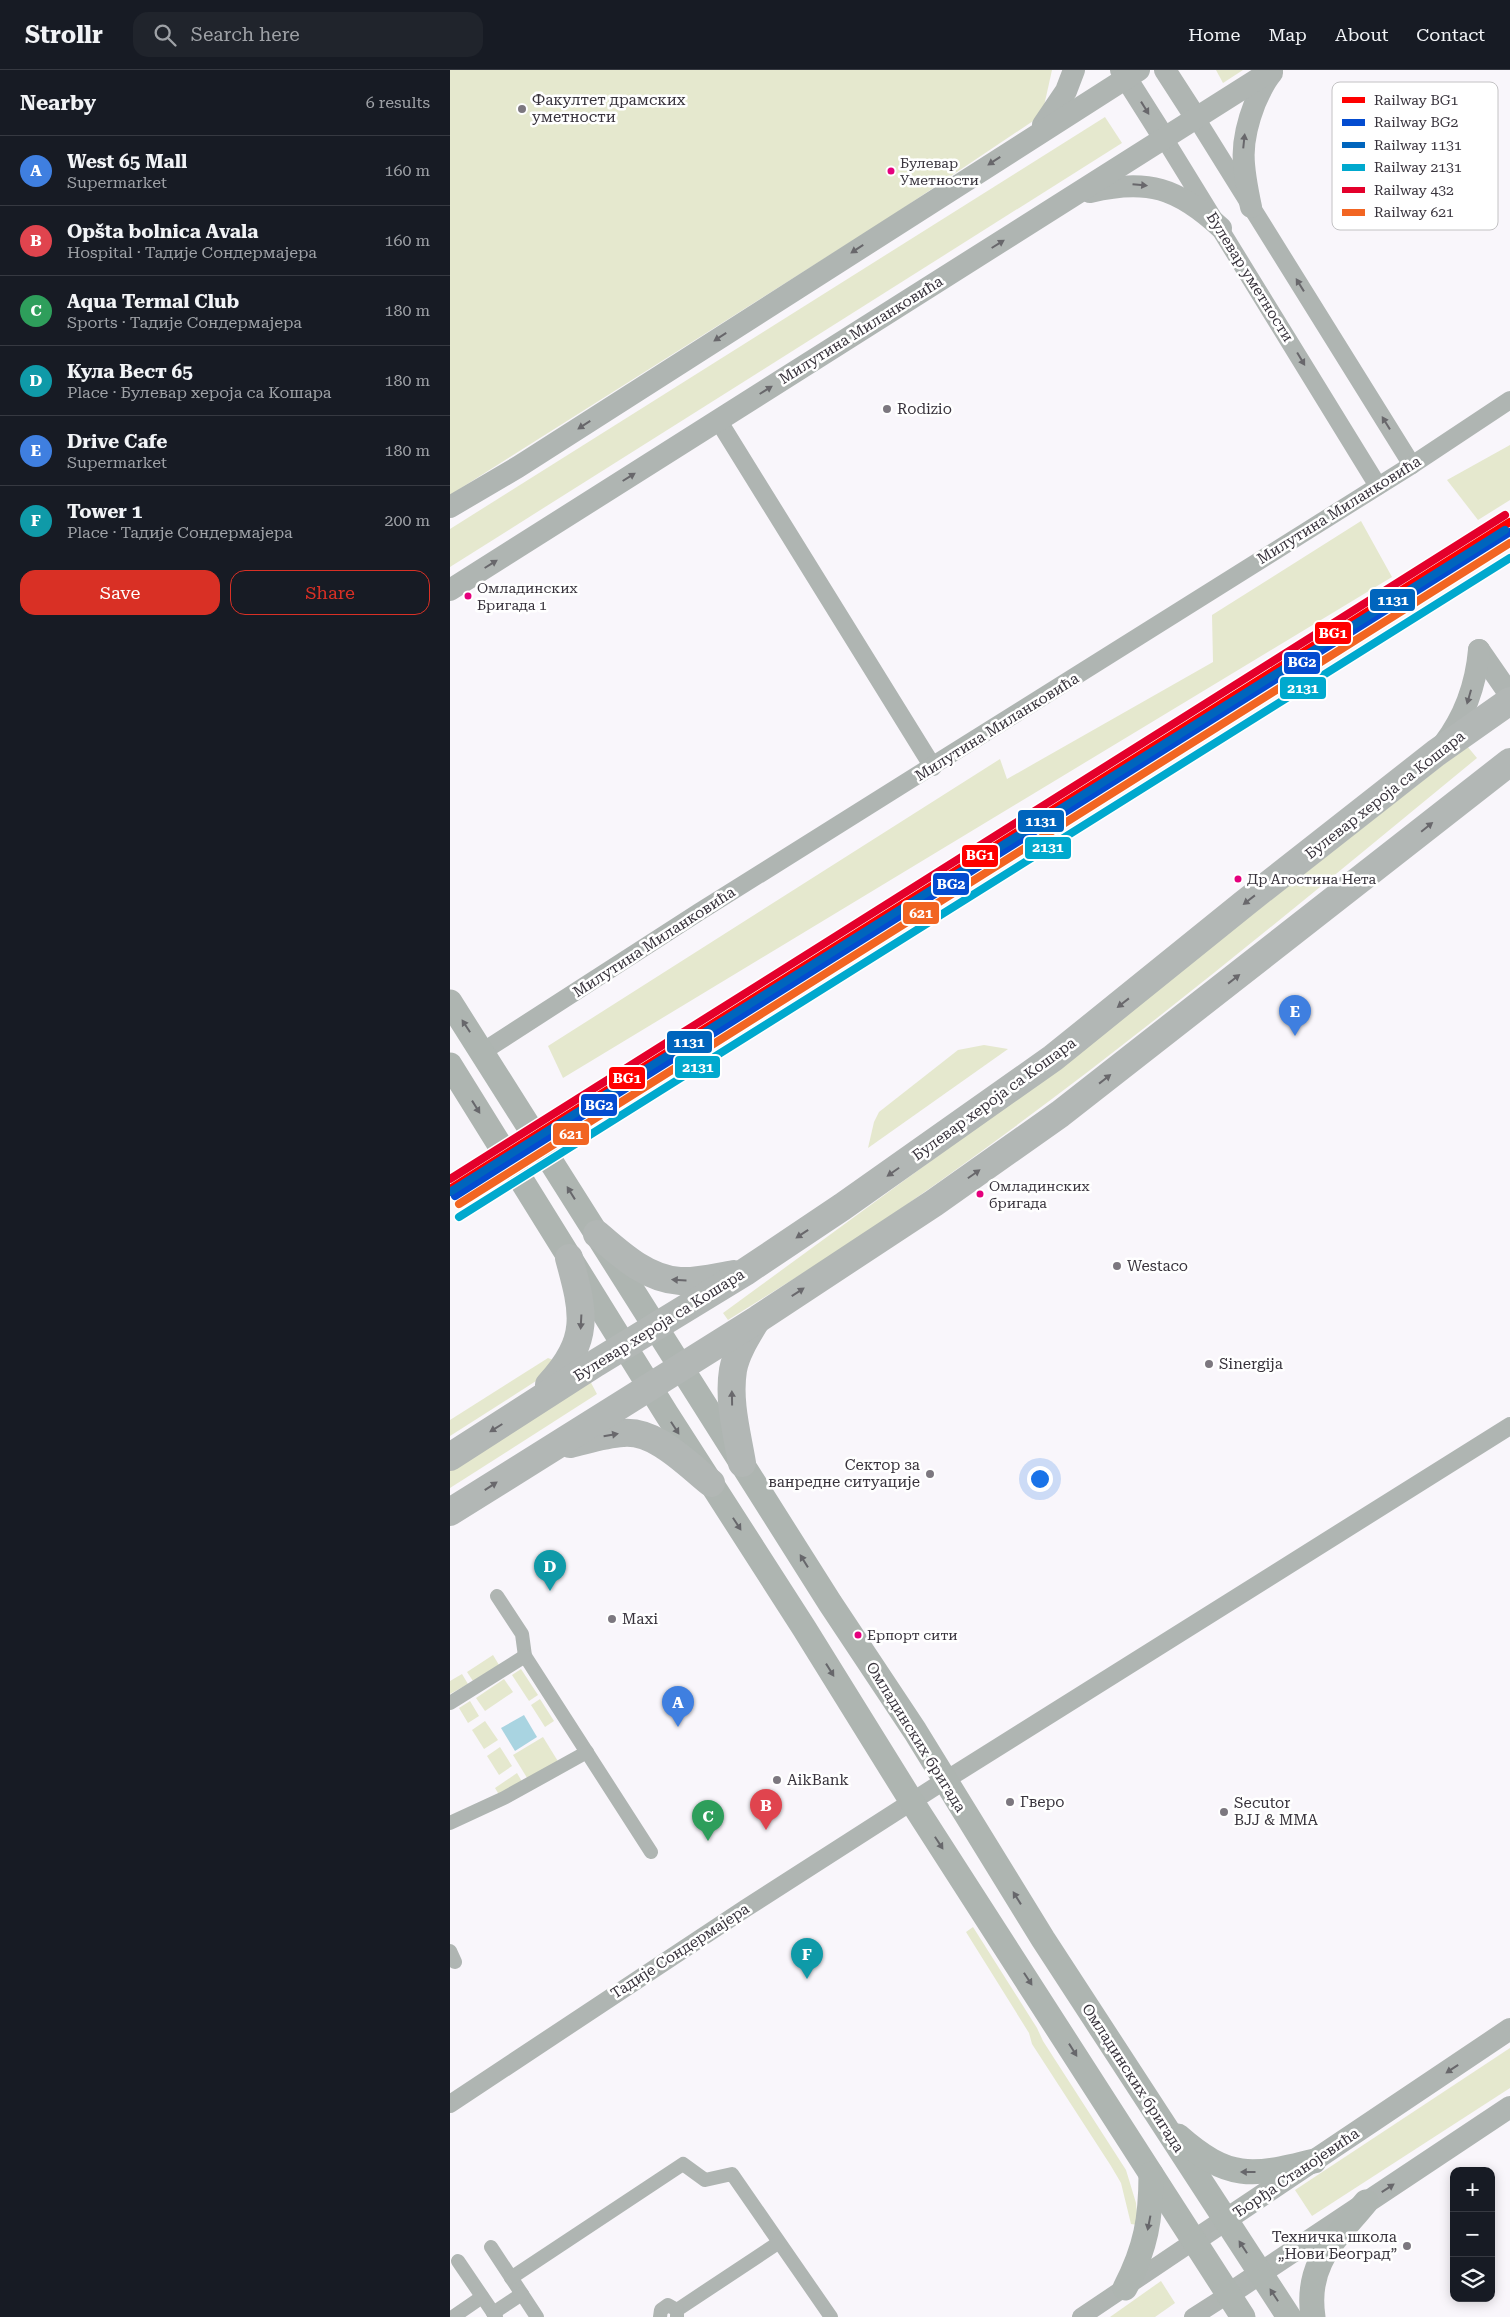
<!DOCTYPE html>
<meta charset="utf-8">
<style>
body{margin:0;font-family:"Roboto Serif",serif;background:#20242c;color:#f1f3f6}
.controls{position:absolute;right:15px;bottom:15px;display:grid;overflow:hidden;border-radius:10px;box-shadow:0 2px 12px #0003}
.controls button{width:45px;height:45px;display:grid;place-items:center;padding:0;border:0;border-bottom:1px solid #363941;background:#171b24;color:#f1f3f6;font:25px sans-serif}
.you{position:absolute;left:589px;top:1408px;width:18px;height:18px;margin:-12px;border:4px solid #fff;border-radius:50%;background:#1a73e8;box-shadow:0 0 0 8px #1a73e833}
.badge{display:grid;place-items:center;width:32px;height:32px;border-radius:50%;background:#d93025;color:#fff;font-size:16px;font-weight:700}
.pin{position:absolute;translate:-50% -41px;filter:drop-shadow(0 1px 2px #0008)}
.pin::after{content:'';position:absolute;top:26px;width:18px;height:15px;background:inherit;clip-path:polygon(0 0,100% 0,50% 100%)}
.list{margin:0;padding:0;list-style:none}
h2{display:flex;justify-content:space-between;align-items:center;height:65px;margin:0;padding:0 20px;font-size:21px}
h2 small{font-size:16px;font-weight:400;color:#9ea1a6}
.list li{display:grid;grid-template-columns:32px 1fr auto;gap:15px;align-items:center;box-sizing:border-box;height:70px;padding:0 20px;border-top:1px solid #363941}
.list b{display:block;font-size:19px;white-space:nowrap}
.list p{margin:0;font-size:16px;white-space:nowrap;color:#9ea1a6}
.list em{font-size:16px;font-style:normal;color:#9ea1a6}
.actions{display:flex;gap:10px;padding:15px 20px}
.actions a{flex:1;padding:11px 0;border:1px solid #d93025;border-radius:15px;text-align:center;font-size:18px;color:#d93025}
.actions .main{background:#d93025;color:#fff}
.icon{flex:none;width:28px;height:28px;fill:none;stroke:currentColor;stroke-width:2;stroke-linecap:round;stroke-linejoin:round}
.map{position:relative;flex:none;width:1060px;height:2247px;overflow:hidden}
header{display:flex;align-items:center;gap:30px;box-sizing:border-box;height:70px;padding:0 25px;background:#171b24;border-bottom:1px solid #363941}
header strong{font-size:24px}
nav{display:flex;gap:28px;margin-inline-start:auto;font-size:18px}
.search{width:350px;height:45px;background:#20242c;display:flex;align-items:center;gap:12px;box-sizing:border-box;padding:0 18px;border-radius:15px;color:#9ea1a6;font-size:19px}
main{display:flex}
aside{flex:1;background:#171b24}
.map>svg:first-child{display:block}
</style>
<header>
<strong>Strollr</strong>
<div class="search"><svg class="icon" aria-label="search" viewBox="0 0 24 24"><circle cx="10" cy="10" r="6"/><path d="M15 15l6 6"/></svg>Search here</div>
<nav><a>Home</a><a>Map</a><a>About</a><a>Contact</a></nav>
</header>
<main>
<aside>
<h2>Nearby<small>6 results</small></h2>
<ul class="list">
<li><span class="badge" style="background:#3f7fe0">A</span><div><b>West 65 Mall</b><p>Supermarket</p></div><em>160 m</em></li>
<li><span class="badge" style="background:#e0444e">B</span><div><b>Opšta bolnica Avala</b><p>Hospital · Тадије Сондермајера</p></div><em>160 m</em></li>
<li><span class="badge" style="background:#2e9e5b">C</span><div><b>Aqua Termal Club</b><p>Sports · Тадије Сондермајера</p></div><em>180 m</em></li>
<li><span class="badge" style="background:#0f9aa8">D</span><div><b>Кула Вест 65</b><p>Place · Булевар хероја са Кошара</p></div><em>180 m</em></li>
<li><span class="badge" style="background:#3f7fe0">E</span><div><b>Drive Cafe</b><p>Supermarket</p></div><em>180 m</em></li>
<li><span class="badge" style="background:#0f9aa8">F</span><div><b>Tower 1</b><p>Place · Тадије Сондермајера</p></div><em>200 m</em></li>
</ul>
<div class="actions"><a class="main">Save</a><a>Share</a></div>
</aside>
<div class="map">
<svg width="1060" height="2247" viewBox="0 0 1060 2247">
<rect width="100%" height="100%" fill="#f9f6fb"/>
<g fill="#e5e8ce">
<polygon points="0,0 602,0 592,45 440,147 0,425"/>
<polygon points="766,0 793,0 773,13"/>
<polygon points="655,47 672,73 0,497 0,459"/>
<polygon points="1060,375 1060,430 1028,450 997,410"/>
<polygon points="911,451 942,507 113,1008 98,976 550,689 557,709 763,592 762,545"/>
<path d="M1017,676L1027,688C826,853 626,1021 409,1167C366,1196 322,1222 278,1250L273,1243L586,1014Z"/>
<polygon points="534,975 558,979 418,1078 424,1052 429,1042 508,980"/>
<polygon points="98,1288 106,1291 86,1311 0,1366 0,1350"/>
<polygon points="139,1309 147,1324 0,1418 0,1398"/>
<polygon points="43,1585 49,1595 23,1611 17,1602"/>
<polygon points="71,1599 88,1625 79,1631 62,1605"/>
<polygon points="12,1604 18,1614 0,1624 0,1611"/>
<polygon points="54,1609 63,1622 35,1641 26,1628"/>
<polygon points="90,1629 104,1651 95,1657 81,1635"/>
<polygon points="20,1631 29,1646 18,1653 9,1638"/>
<polygon points="35,1651 48,1670 34,1679 22,1660"/>
<polygon points="93,1667 109,1693 79,1711 63,1685"/>
<polygon points="50,1677 62,1696 49,1705 37,1686"/>
<polygon points="67,1703 74,1715 51,1728 45,1718"/>
<polygon points="523,1857 587,1958 593,1971 676,2100 686,2133 688,2155 681,2154 671,2113 661,2096 582,1974 579,1963 516,1862"/>
<polygon points="1060,1978 1060,2018 862,2146 845,2120"/>
<polygon points="711,2211 725,2233 705,2247 660,2247"/>
</g>
<polygon fill="#a9d4e1" points="74,1645 87,1667 65,1681 51,1658"/>
<g fill="none" stroke-linecap="round" stroke-linejoin="round">
<g stroke="#afb5b2" stroke-width="14">
<polyline points="47,1526 72,1564 75,1586 201,1782"/>
<polyline points="0,1633 75,1586"/>
<polyline points="0,1753 54,1728 137,1682"/>
<polyline points="0,1881 5,1892"/>
<polyline points="41,2177 87,2247"/>
<polyline points="8,2191 46,2247"/>
<polyline points="61,2208 233,2094 255,2110 282,2104 381,2247"/>
<polyline points="227,2240 328,2173"/>
<polyline points="43,2243 72,2224"/>
<polyline points="3,2247 32,2227"/>
<polyline points="210,2247 211,2240 218,2235 227,2240 227,2247"/>
</g>
<g stroke="#afb5b2" stroke-width="18">
<polyline points="746,48 962,395"/>
<polyline points="714,68 928,416"/>
<polyline points="268,350 483,697"/>
<polyline points="32,982 249,842 962,395 1060,330"/>
<polyline points="0,2034 296,1838 494,1711 1060,1356"/>
<polyline points="631,2247 744,2171"/>
<polyline points="743,2247 779,2224"/>
</g>
<g stroke="#afb5b2" stroke-width="22">
<polyline points="671,0 714,68"/>
<polyline points="715,0 746,48"/>
<polyline points="593,55 616,21 624,0"/>
<path d="M640,122C697,108 728,118 771,158"/>
<path d="M801,137C792,95 789,74 805,33C810,22 814,12 822,3"/>
<polyline points="0,437 68,397 689,0"/>
<polyline points="0,520 822,0"/>
<polyline points="1029,580 1060,625"/>
<path d="M993,675C1015,646 1026,615 1029,580"/>
<polyline points="744,2171 1060,1959"/>
<polyline points="779,2224 1060,2037"/>
</g>
<g stroke="#aeb5b1" stroke-width="25">
<polyline points="0,932 380,1533 465,1661 593,1869 839,2247"/>
<polyline points="0,995 216,1343 354,1558 462,1732 793,2247"/>
<path d="M728,2066C778,2110 801,2107 864,2091"/>
<path d="M675,2218C696,2178 701,2148 701,2104"/>
<path d="M863,2247C855,2193 885,2170 916,2132"/>
</g>
<g stroke="#b2b7b5" stroke-width="28">
<path d="M147,1164C170,1184 197,1209 230,1211C247,1212 266,1207 284,1204"/>
<path d="M99,1315C141,1269 134,1243 119,1188"/>
<path d="M120,1374C137,1370 155,1364 173,1363C206,1360 237,1394 261,1413"/>
<polyline points="0,1387 146,1293 295,1202 392,1137 603,988 795,833 986,683 1060,631"/>
<path d="M292,1393C287,1363 278,1331 283,1300C286,1283 297,1266 306,1251"/>
<polyline points="0,1442 308,1249 484,1133 610,1044 1060,692"/>
</g>
<defs>
<polyline id="rail-1" points="0,1119 1060,452"/>
<polyline id="rail-2" points="5,1126 1060,462"/>
<polyline id="rail-3" points="0,1122 1055,460"/>
<polyline id="rail-4" points="9,1147 1060,488"/>
<polyline id="rail-5" points="0,1109 1055,445"/>
<polyline id="rail-6" points="9,1134 1060,473"/>
</defs>
<use href="#rail-1" stroke="#fff" stroke-width="11"/>
<use href="#rail-2" stroke="#fff" stroke-width="11"/>
<use href="#rail-3" stroke="#fff" stroke-width="11"/>
<use href="#rail-4" stroke="#fff" stroke-width="11"/>
<use href="#rail-5" stroke="#fff" stroke-width="11"/>
<use href="#rail-6" stroke="#fff" stroke-width="11"/>
<use href="#rail-1" stroke="#f00" stroke-width="8"/>
<use href="#rail-2" stroke="#044cd0" stroke-width="8"/>
<use href="#rail-3" stroke="#0065bd" stroke-width="8"/>
<use href="#rail-4" stroke="#00a9ce" stroke-width="8"/>
<use href="#rail-5" stroke="#e4002b" stroke-width="8"/>
<use href="#rail-6" stroke="#f26522" stroke-width="8"/>
</g>
<defs><path id="oneway-solid" d="M-6-.8H1V-3.2L6.5 0L1 3.2V.8H-6Z" transform="scale(1.25)"/></defs>
<g fill="#68676b">
<use href="#oneway-solid" transform="translate(695 38) rotate(58)"/>
<use href="#oneway-solid" transform="translate(794 71) rotate(-84)"/>
<use href="#oneway-solid" transform="translate(544 91) rotate(147)"/>
<use href="#oneway-solid" transform="translate(690 115) rotate(5)"/>
<use href="#oneway-solid" transform="translate(548 174) rotate(-32)"/>
<use href="#oneway-solid" transform="translate(407 179) rotate(147)"/>
<use href="#oneway-solid" transform="translate(850 215) rotate(-122)"/>
<use href="#oneway-solid" transform="translate(270 267) rotate(147)"/>
<use href="#oneway-solid" transform="translate(851 289) rotate(59)"/>
<use href="#oneway-solid" transform="translate(316 320) rotate(-32)"/>
<use href="#oneway-solid" transform="translate(936 353) rotate(-122)"/>
<use href="#oneway-solid" transform="translate(134 355) rotate(147)"/>
<use href="#oneway-solid" transform="translate(179 407) rotate(-32)"/>
<use href="#oneway-solid" transform="translate(41 494) rotate(-32)"/>
<use href="#oneway-solid" transform="translate(1019 627) rotate(106)"/>
<use href="#oneway-solid" transform="translate(1002 1999) rotate(146)"/>
<use href="#oneway-solid" transform="translate(938 2118) rotate(-33)"/>
</g>
<g fill="#69686c">
<use href="#oneway-solid" transform="translate(977 757) rotate(-39)"/>
<use href="#oneway-solid" transform="translate(799 830) rotate(142)"/>
<use href="#oneway-solid" transform="translate(784 909) rotate(-38)"/>
<use href="#oneway-solid" transform="translate(673 933) rotate(142)"/>
<use href="#oneway-solid" transform="translate(655 1009) rotate(-38)"/>
<use href="#oneway-solid" transform="translate(443 1102) rotate(145)"/>
<use href="#oneway-solid" transform="translate(524 1104) rotate(-35)"/>
<use href="#oneway-solid" transform="translate(352 1164) rotate(146)"/>
<use href="#oneway-solid" transform="translate(229 1210) rotate(-177)"/>
<use href="#oneway-solid" transform="translate(348 1222) rotate(-33)"/>
<use href="#oneway-solid" transform="translate(131 1252) rotate(93)"/>
<use href="#oneway-solid" transform="translate(282 1328) rotate(-91)"/>
<use href="#oneway-solid" transform="translate(46 1358) rotate(148)"/>
<use href="#oneway-solid" transform="translate(161 1365) rotate(-10)"/>
<use href="#oneway-solid" transform="translate(41 1416) rotate(-33)"/>
</g>
<g fill="#67676b">
<use href="#oneway-solid" transform="translate(16 956) rotate(-123)"/>
<use href="#oneway-solid" transform="translate(26 1037) rotate(58)"/>
<use href="#oneway-solid" transform="translate(121 1123) rotate(-122)"/>
<use href="#oneway-solid" transform="translate(225 1358) rotate(57)"/>
<use href="#oneway-solid" transform="translate(287 1454) rotate(57)"/>
<use href="#oneway-solid" transform="translate(354 1491) rotate(-122)"/>
<use href="#oneway-solid" transform="translate(380 1600) rotate(58)"/>
<use href="#oneway-solid" transform="translate(489 1773) rotate(57)"/>
<use href="#oneway-solid" transform="translate(567 1828) rotate(-122)"/>
<use href="#oneway-solid" transform="translate(578 1909) rotate(57)"/>
<use href="#oneway-solid" transform="translate(623 1980) rotate(58)"/>
<use href="#oneway-solid" transform="translate(798 2102) rotate(180)"/>
<use href="#oneway-solid" transform="translate(699 2153) rotate(101)"/>
<use href="#oneway-solid" transform="translate(793 2177) rotate(-123)"/>
<use href="#oneway-solid" transform="translate(824 2225) rotate(-123)"/>
</g>
<g fill="#7c777f" stroke="#fff" stroke-width="2">
<circle cx="72" cy="39" r="5"/>
<circle cx="437" cy="339" r="5"/>
<circle cx="667" cy="1196" r="5"/>
<circle cx="759" cy="1294" r="5"/>
<circle cx="480" cy="1404" r="5"/>
<circle cx="162" cy="1549" r="5"/>
<circle cx="327" cy="1710" r="5"/>
<circle cx="560" cy="1732" r="5"/>
<circle cx="774" cy="1742" r="5"/>
<circle cx="957" cy="2176" r="5"/>
</g>
<g fill="#e5007d" stroke="#fff" stroke-width="2">
<circle cx="441" cy="101" r="4.5"/>
<circle cx="18" cy="526" r="4.5"/>
<circle cx="788" cy="809" r="4.5"/>
<circle cx="530" cy="1124" r="4.5"/>
<circle cx="408" cy="1565" r="4.5"/>
</g>
<g text-anchor="middle" dominant-baseline="central" stroke-width="5" stroke-linejoin="round" paint-order="stroke">
<g font-size="14" fill="#38333c" stroke="#fff" text-anchor="start">
<text x="450" y="93">Булевар<tspan x="450" dy="17">Уметности</tspan></text>
<text x="27" y="518">Омладинских<tspan x="27" dy="17">Бригада 1</tspan></text>
<text x="797" y="809">Др Агостина Нета</text>
<text x="539" y="1116">Омладинских<tspan x="539" dy="17">бригада</tspan></text>
<text x="417" y="1565">Ерпорт сити</text>
</g>
<g font-size="15" fill="#38333c" stroke="#fff" text-anchor="start">
<text x="82" y="30">Факултет драмских<tspan x="82" dy="17">уметности</tspan></text>
<text x="447" y="339">Rodizio</text>
<text x="677" y="1196">Westaco</text>
<text x="769" y="1294">Sinergija</text>
<text x="470" y="1395" text-anchor="end">Сектор за<tspan x="470" dy="17">ванредне ситуације</tspan></text>
<text x="172" y="1549">Maxi</text>
<text x="337" y="1710">AikBank</text>
<text x="570" y="1732">Гверо</text>
<text x="784" y="1733">Secutor<tspan x="784" dy="17">BJJ &amp; MMA</tspan></text>
<text x="947" y="2167" text-anchor="end">Техничка школа<tspan x="947" dy="17">„Нови Београд”</tspan></text>
</g>
<g font-size="15" fill="#38333c" stroke="#fff">
<text transform="translate(800 207) rotate(58)">Булевар уметности</text>
<text transform="translate(411 260) rotate(-32)">Милутина Миланковића</text>
<text transform="translate(889 440) rotate(-32)">Милутина Миланковића</text>
<text transform="translate(547 657) rotate(-32)">Милутина Миланковића</text>
<text transform="translate(935 725) rotate(-38)">Булевар хероја са Кошара</text>
<text transform="translate(204 872) rotate(-33)">Милутина Миланковића</text>
<text transform="translate(544 1029) rotate(-36)">Булевар хероја са Кошара</text>
<text transform="translate(209 1255) rotate(-32)">Булевар хероја са Кошара</text>
<text transform="translate(466 1667) rotate(58)">Омладинских бригада</text>
<text transform="translate(230 1881) rotate(-33)">Тадије Сондермајера</text>
<text transform="translate(683 2008) rotate(57)">Омладинских бригада</text>
<text transform="translate(846 2103) rotate(-34)">Ђорђа Станојевића</text>
</g>
</g>
<rect x="882" y="12" width="166" height="148" rx="8" fill="#fff" stroke="#c3c2c4" stroke-width="1"/>
<rect x="892" y="27" width="23" height="6" fill="#f00"/>
<rect x="892" y="49" width="23" height="7" fill="#044cd0"/>
<rect x="892" y="72" width="23" height="6" fill="#0065bd"/>
<rect x="892" y="94" width="23" height="7" fill="#00a9ce"/>
<rect x="892" y="117" width="23" height="6" fill="#e4002b"/>
<rect x="892" y="139" width="23" height="7" fill="#f26522"/>
<g font-size="14" fill="#38333c">
<text x="924" y="35">Railway BG1</text>
<text x="924" y="57">Railway BG2</text>
<text x="924" y="80">Railway 1131</text>
<text x="924" y="102">Railway 2131</text>
<text x="924" y="125">Railway 432</text>
<text x="924" y="147">Railway 621</text>
</g>
<g stroke="#fff" stroke-width="2">
<rect x="919" y="518" width="47" height="24" rx="5" fill="#0065bd"/>
<rect x="864" y="551" width="38" height="24" rx="5" fill="#f00"/>
<rect x="833" y="581" width="38" height="24" rx="5" fill="#044cd0"/>
<rect x="829" y="606" width="48" height="24" rx="5" fill="#00a9ce"/>
<rect x="567" y="739" width="48" height="24" rx="5" fill="#0065bd"/>
<rect x="574" y="766" width="48" height="24" rx="5" fill="#00a9ce"/>
<rect x="511" y="774" width="38" height="24" rx="5" fill="#f00"/>
<rect x="482" y="802" width="38" height="24" rx="5" fill="#044cd0"/>
<rect x="452" y="831" width="38" height="24" rx="5" fill="#f26522"/>
<rect x="216" y="960" width="47" height="24" rx="5" fill="#0065bd"/>
<rect x="224" y="985" width="47" height="24" rx="5" fill="#00a9ce"/>
<rect x="158" y="996" width="38" height="24" rx="5" fill="#f00"/>
<rect x="130" y="1023" width="38" height="24" rx="5" fill="#044cd0"/>
<rect x="102" y="1052" width="38" height="24" rx="5" fill="#f26522"/>
</g>
<g font-size="14" text-anchor="middle" font-weight="bold" fill="#fff">
<text x="943" y="535">1131</text>
<text x="883" y="568">BG1</text>
<text x="852" y="597">BG2</text>
<text x="853" y="623">2131</text>
<text x="591" y="756">1131</text>
<text x="598" y="782">2131</text>
<text x="530" y="790">BG1</text>
<text x="501" y="819">BG2</text>
<text x="471" y="848">621</text>
<text x="239" y="977">1131</text>
<text x="248" y="1002">2131</text>
<text x="177" y="1013">BG1</text>
<text x="149" y="1040">BG2</text>
<text x="121" y="1069">621</text>
</g>
</svg>
<div class="controls">
<button>+</button>
<button>−</button>
<button><svg class="icon" aria-label="layers" viewBox="0 0 24 24"><path d="M12 4l9 5-9 5-9-5zM3 14l9 5 9-5"/></svg></button>
</div>
<div class="you"></div>
<div class="pin badge" style="left:228px;top:1657px;background:#3f7fe0">A</div>
<div class="pin badge" style="left:316px;top:1760px;background:#e0444e">B</div>
<div class="pin badge" style="left:258px;top:1771px;background:#2e9e5b">C</div>
<div class="pin badge" style="left:100px;top:1521px;background:#0f9aa8">D</div>
<div class="pin badge" style="left:845px;top:966px;background:#3f7fe0">E</div>
<div class="pin badge" style="left:357px;top:1909px;background:#0f9aa8">F</div>
</div>
</main>
